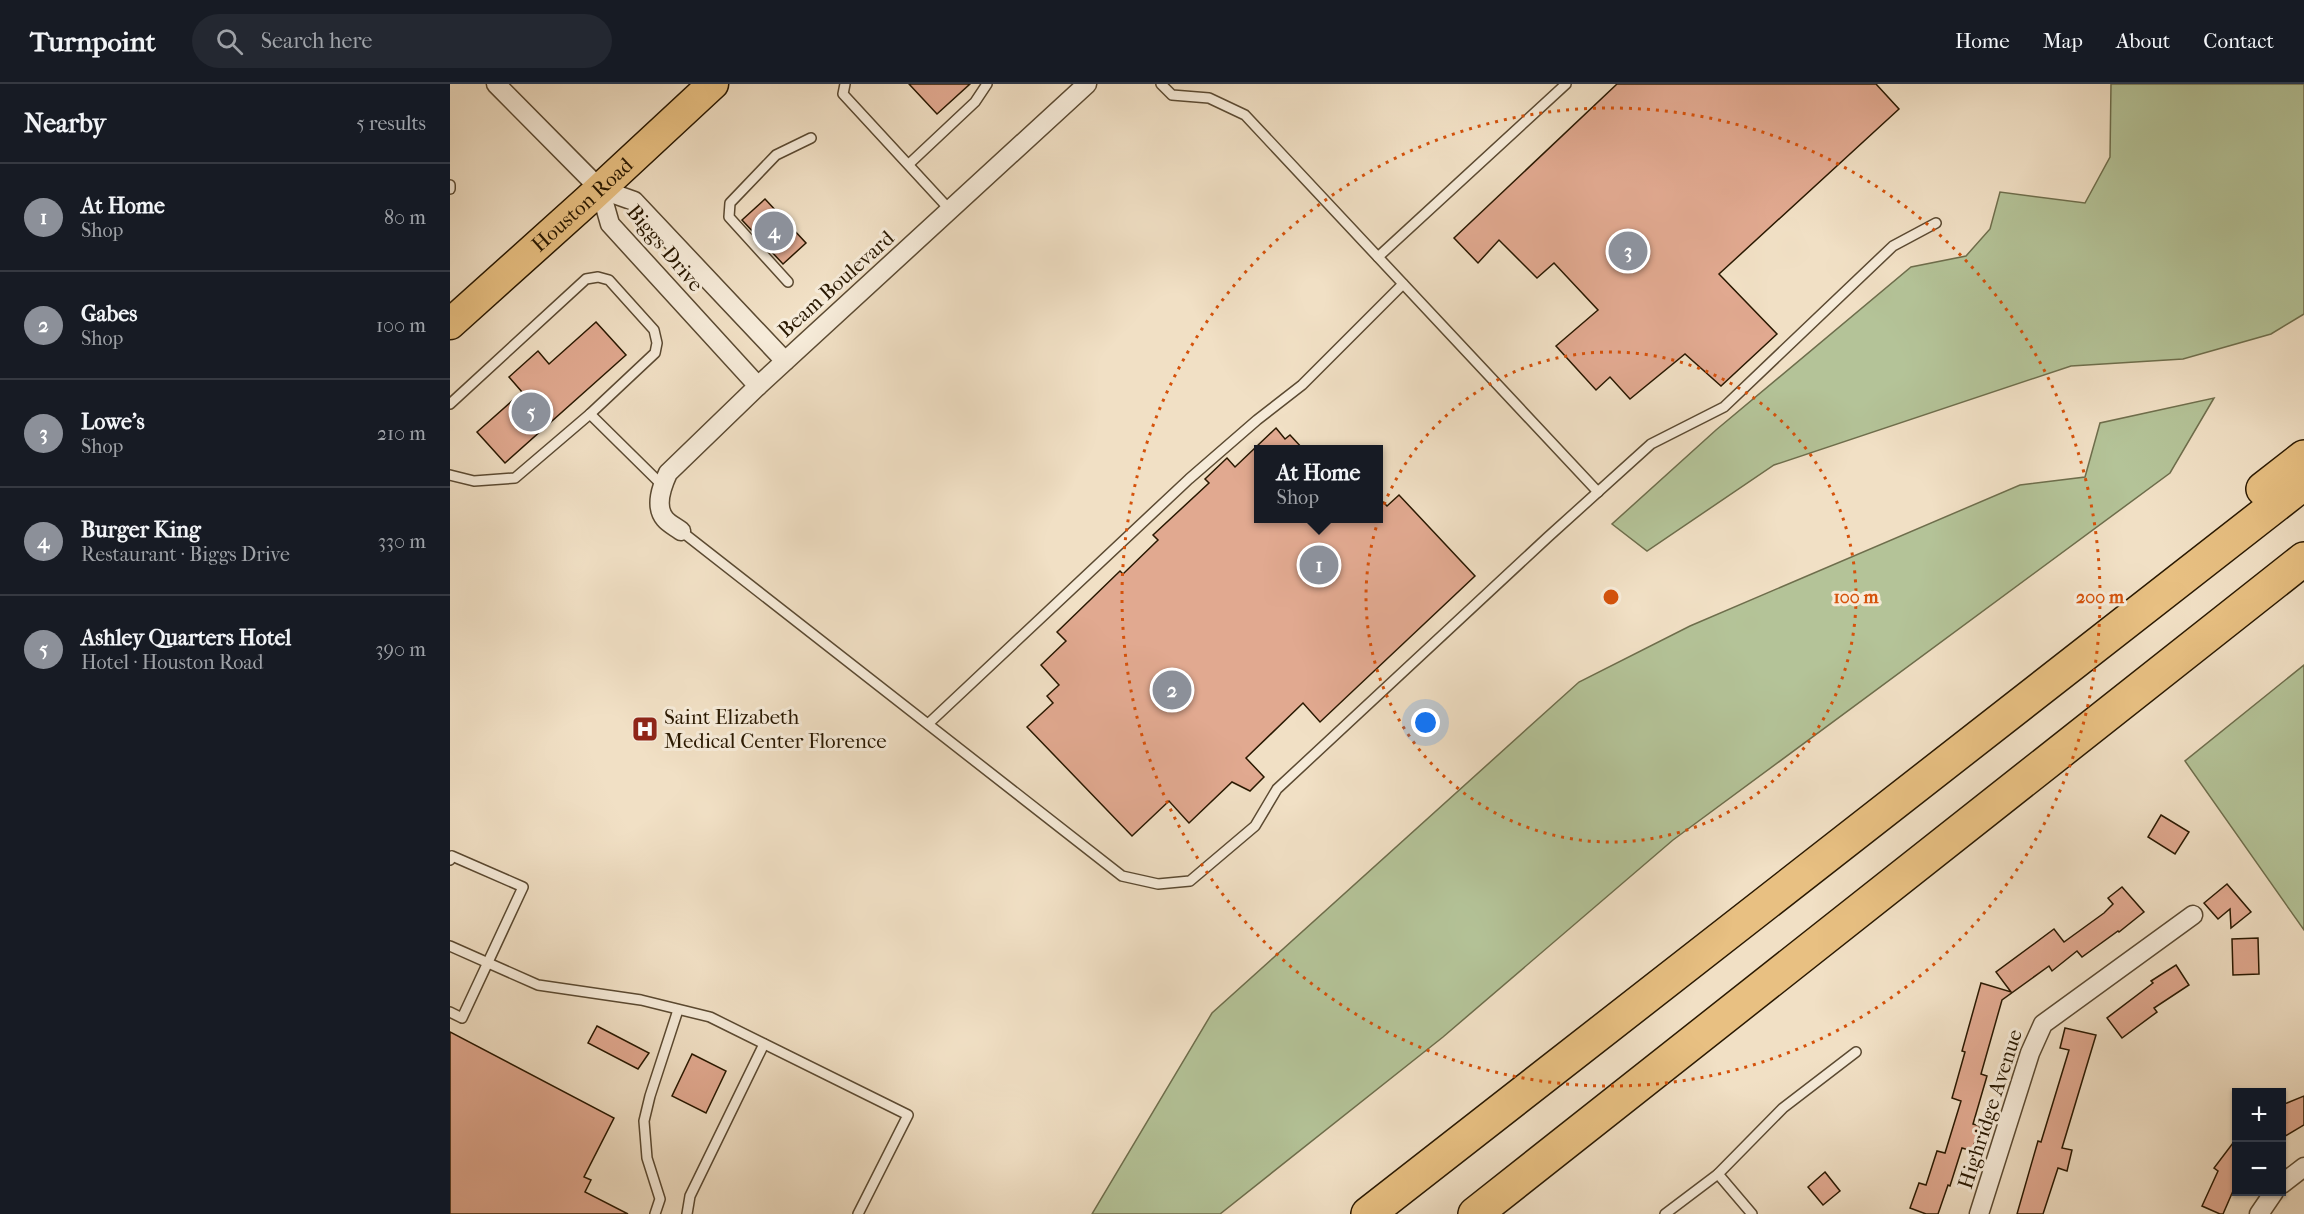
<!DOCTYPE html>
<meta charset="utf-8">
<style>
body{margin:0;font-family:"IM FELL French Canon",serif;background:#242831;color:#f1f3f6}
.controls{position:absolute;right:18px;bottom:18px;display:grid;overflow:hidden;border-radius:0px;box-shadow:0 2px 4px #0004}
.controls button{width:54px;height:54px;display:grid;place-items:center;padding:0;border:0;border-bottom:2px solid #363941;background:#171b24;color:#f1f3f6;font:30px sans-serif}
.you{position:absolute;left:976px;top:639px;width:21px;height:21px;margin:-15px;border:4px solid #fff;border-radius:50%;background:#1a73e8;box-shadow:0 0 0 9px #1a73e833}
.badge{display:grid;place-items:center;width:39px;height:39px;border-radius:50%;background:#8c9099;color:#fff;font-size:20px;font-weight:700}
.pin{position:absolute;translate:-50% -50%;border:3px solid #fff;box-shadow:0 2px 6px #0006}
.popup{position:absolute;left:804px;top:361px;width:129px;height:78px;box-sizing:border-box;display:grid;place-content:center;border-radius:0px;background:#171b24;filter:drop-shadow(0 2px 4px #0005);font-size:20px;white-space:nowrap;color:#9ea1a6}
.popup b{font-size:22px;color:#f1f3f6}
.popup::after{content:'';position:absolute;left:50%;top:100%;margin-left:-12px;border:12px solid transparent;border-top-color:#171b24}
.list{margin:0;padding:0;list-style:none}
h2{display:flex;justify-content:space-between;align-items:center;height:78px;margin:0;padding:0 24px;font-size:26px}
h2 small{font-size:20px;font-weight:400;color:#9ea1a6}
.list li{display:grid;grid-template-columns:39px 1fr auto;gap:18px;align-items:center;box-sizing:border-box;height:108px;padding:0 24px;border-top:2px solid #363941}
.list b{display:block;font-size:22px;white-space:nowrap}
.list p{margin:0;font-size:20px;white-space:nowrap;color:#9ea1a6}
.list em{font-size:20px;font-style:normal;color:#9ea1a6}
.icon{flex:none;width:33px;height:33px;fill:none;stroke:currentColor;stroke-width:2;stroke-linecap:round;stroke-linejoin:round}
.map{position:relative;flex:none;width:1854px;height:1130px;overflow:hidden}
header{display:flex;align-items:center;gap:36px;box-sizing:border-box;height:84px;padding:0 30px;background:#171b24;border-bottom:2px solid #363941}
header strong{font-size:28px}
nav{display:flex;gap:33px;margin-inline-start:auto;font-size:21px}
.search{width:420px;height:54px;background:#242831;display:flex;align-items:center;gap:15px;box-sizing:border-box;padding:0 21px;border-radius:33px;color:#9ea1a6;font-size:22px}
main{display:flex}
aside{flex:1;background:#171b24}
.map>svg:first-child{display:block}
</style>
<header>
<strong>Turnpoint</strong>
<div class="search"><svg class="icon" aria-label="search" viewBox="0 0 24 24"><circle cx="10" cy="10" r="6"/><path d="M15 15l6 6"/></svg>Search here</div>
<nav><a>Home</a><a>Map</a><a>About</a><a>Contact</a></nav>
</header>
<main>
<aside>
<h2>Nearby<small>5 results</small></h2>
<ul class="list">
<li><span class="badge">1</span><div><b>At Home</b><p>Shop</p></div><em>80 m</em></li>
<li><span class="badge">2</span><div><b>Gabes</b><p>Shop</p></div><em>100 m</em></li>
<li><span class="badge">3</span><div><b>Lowe's</b><p>Shop</p></div><em>210 m</em></li>
<li><span class="badge">4</span><div><b>Burger King</b><p>Restaurant · Biggs Drive</p></div><em>330 m</em></li>
<li><span class="badge">5</span><div><b>Ashley Quarters Hotel</b><p>Hotel · Houston Road</p></div><em>390 m</em></li>
</ul>
</aside>
<div class="map">
<svg width="1854" height="1130" viewBox="0 0 1854 1130">
<rect width="100%" height="100%" fill="#f1e0c5"/>
<filter id="stains"><feTurbulence type="fractalNoise" baseFrequency=".00333" numOctaves="4"/><feColorMatrix values="0 0 0 0 .2 0 0 0 0 .09 0 0 0 0 .02 0 0 0 .5 -.17"/></filter>
<radialGradient id="worn" r=".72"><stop offset=".6" stop-color="#630" stop-opacity="0"/><stop offset="1" stop-color="#630" stop-opacity=".3"/></radialGradient>
<g fill="#b4c398" stroke="#6e6e4c" stroke-width="1.5">
<polygon points="1661,0 1854,0 1854,230 1821,250 1733,275 1621,282 1324,381 1197,467 1162,440 1266,346 1461,183 1516,172 1540,145 1550,108 1635,119 1660,73"/>
<polygon points="1764,314 1720,389 1223,756 993,953 770,1130 642,1130 762,929 1129,598 1240,542 1570,401 1635,393 1650,339"/>
<polygon points="1854,581 1854,846 1735,677"/>
</g>
<g fill="#e1a990" stroke="#291801" stroke-width="1.5">
<polygon points="459,0 520,0 487,30"/>
<polygon points="1167,0 1426,0 1449,25 1269,190 1327,250 1271,302 1235,270 1180,315 1160,293 1146,306 1106,262 1148,226 1104,179 1087,194 1049,156 1028,179 1004,154"/>
<polygon points="315,115 356,159 333,180 292,136"/>
<polygon points="146,238 176,271 55,379 27,348 72,308 59,293 88,267 99,280"/>
<polygon points="826,344 835,355 840,351 854,366 809,366 809,435 929,435 929,414 937,422 949,411 1025,492 870,638 853,619 796,674 814,693 800,707 782,698 739,739 719,717 682,752 577,643 603,619 597,612 609,601 591,581 616,557 607,548 670,487 673,490 708,456 703,451 759,399 755,395 777,374 785,383"/>
<polygon points="1711,731 1739,748 1725,770 1698,753"/>
<polygon points="1777,800 1801,828 1781,844 1780,825 1768,835 1754,819"/>
<polygon points="1672,803 1694,828 1669,848 1668,847 1632,873 1627,867 1602,887 1599,882 1552,916 1531,990 1537,992 1523,1040 1530,1042 1522,1067 1512,1064 1500,1102 1498,1101 1488,1130 1476,1130 1460,1124 1469,1099 1476,1101 1487,1067 1495,1069 1511,1017 1502,1014 1515,968 1512,967 1531,899 1561,908 1546,888 1604,845 1614,858 1654,829 1663,820 1658,814"/>
<polygon points="1808,854 1809,890 1783,891 1782,855"/>
<polygon points="1726,881 1739,901 1704,924 1707,928 1672,954 1657,934 1703,899 1701,897"/>
<polygon points="147,942 199,969 188,985 138,959"/>
<polygon points="1615,944 1646,951 1612,1064 1622,1066 1617,1087 1608,1084 1593,1130 1567,1130 1588,1057 1591,1058 1619,966 1610,964"/>
<polygon points="0,948 164,1034 134,1093 141,1096 135,1108 178,1130 0,1130"/>
<polygon points="242,970 276,987 256,1029 222,1012"/>
<polygon points="1854,1012 1854,1041 1832,1054 1832,1021"/>
<polygon points="1786,1055 1786,1100 1773,1130 1770,1130 1752,1122 1768,1087 1764,1084"/>
<polygon points="1375,1088 1390,1107 1373,1121 1358,1103"/>
</g>
<g fill="none" stroke-linecap="round" stroke-linejoin="round">
<defs>
<g id="service">
<polyline points="395,0 393,10 500,126"/>
<polyline points="711,0 722,11 759,14 795,31 1148,408"/>
<polyline points="459,80 525,18 537,0"/>
<polyline points="0,101 0,105"/>
<polyline points="928,173 1116,0"/>
<polyline points="338,198 279,133 280,119 326,71 361,54"/>
<polyline points="0,320 136,195 148,193 159,196 204,246 207,259 205,269 140,330 65,394 24,397 0,391"/>
<polyline points="140,330 212,401"/>
<polyline points="231,447 672,792 708,800 740,797 805,742 827,705 1098,453 1201,360 1274,323 1443,162 1486,139"/>
<polyline points="478,640 739,395 807,336 852,301 953,200"/>
<polyline points="0,776 2,772 73,803 12,934 0,928"/>
<polyline points="0,862 88,901 191,916 260,933 458,1031 408,1130"/>
<polyline points="1268,1090 1302,1130"/>
<polyline points="205,1130 210,1115 197,1074 194,1037 200,1012 228,926"/>
<polyline points="237,1130 240,1112 314,960"/>
<polyline points="1215,1130 1268,1090 1333,1024 1406,968"/>
</g>
<g id="minor">
<polyline points="46,0 150,105 184,117 335,277"/>
<polyline points="150,105 160,140 308,302"/>
<path d="M231,447C226,443 219,440 215,435C204,422 212,402 218,389L308,302L637,0"/>
<polyline points="1832,1100 1854,1083"/>
<polyline points="1529,1130 1580,969 1593,940 1743,831"/>
<polyline points="1809,1130 1824,1108"/>
</g>
<g id="primary">
<path id="s1" d="M0,240L138,116L263,0"/>
</g>
<g id="motorway">
<polyline points="1813,405 1854,373"/>
<polyline points="918,1130 1854,399"/>
<polyline points="1025,1130 1854,475"/>
</g>
</defs>
<use href="#service" stroke="#5b4a32" stroke-width="12"/>
<use href="#minor" stroke="#5b4a32" stroke-width="21"/>
<use href="#primary" stroke="#291801" stroke-width="33"/>
<use href="#motorway" stroke="#291801" stroke-width="36"/>
<use href="#service" stroke="#f6ebd9" stroke-width="9"/>
<use href="#minor" stroke="#f6ebd9" stroke-width="18"/>
<use href="#primary" stroke="#e8c082" stroke-width="30"/>
<use href="#motorway" stroke="#e8c082" stroke-width="33"/>
</g>
<g fill="none" stroke="#d5520b" stroke-width="3" stroke-dasharray="3 6">
<circle cx="1161" cy="513" r="245"/>
<circle cx="1161" cy="513" r="489"/>
</g>
<defs>
<symbol id="hospital-square" viewBox="-11 -11 22 22"><rect x="-9" y="-9" width="18" height="18" rx="4" fill="#8f2418" stroke="#f6ebd9"/><path d="M-5-5h3v3.5h4V-5h3V5h-3V1.5h-4V5h-3Z" fill="#fff"/></symbol>
</defs>
<g fill-rule="evenodd">
<use href="#hospital-square" x="180" y="630" width="30" height="30"/>
</g>
<g text-anchor="middle" dominant-baseline="central" stroke-width="6" stroke-linejoin="round" paint-order="stroke">
<g font-size="21" fill="#291801" stroke="#f6ebd9">
<text stroke="none"><textPath href="#s1" startOffset="178">Houston Road</textPath></text>
<text transform="translate(215 164) rotate(50)">Biggs Drive</text>
<text transform="translate(386 200) rotate(-42)">Beam Boulevard</text>
<text transform="translate(1540 1025) rotate(-72)">Highridge Avenue</text>
</g>
<g font-size="21" fill="#291801" stroke="#f6ebd9" text-anchor="start">
<text x="214" y="633">Saint Elizabeth<tspan x="214" dy="24">Medical Center Florence</tspan></text>
</g>
</g>
<circle cx="1161" cy="513" r="9" fill="#d5520b" stroke="#f6ebd9" stroke-width="3"/>
<g font-size="18" text-anchor="middle" font-weight="bold" fill="#d5520b" stroke="#f6ebd9" stroke-width="6" stroke-linejoin="round" paint-order="stroke">
<text x="1406" y="519">100 m</text>
<text x="1650" y="519">200 m</text>
</g>
<rect width="100%" height="100%" filter="url(#stains)"/>
<rect width="100%" height="100%" fill="url(#worn)"/>
</svg>
<div class="controls">
<button>+</button>
<button>−</button>
</div>
<div class="you"></div>
<div class="pin badge" style="left:869px;top:481px">1</div>
<div class="popup"><b>At Home</b>Shop</div>
<div class="pin badge" style="left:722px;top:606px">2</div>
<div class="pin badge" style="left:1178px;top:167px">3</div>
<div class="pin badge" style="left:324px;top:147px">4</div>
<div class="pin badge" style="left:81px;top:328px">5</div>
</div>
</main>
